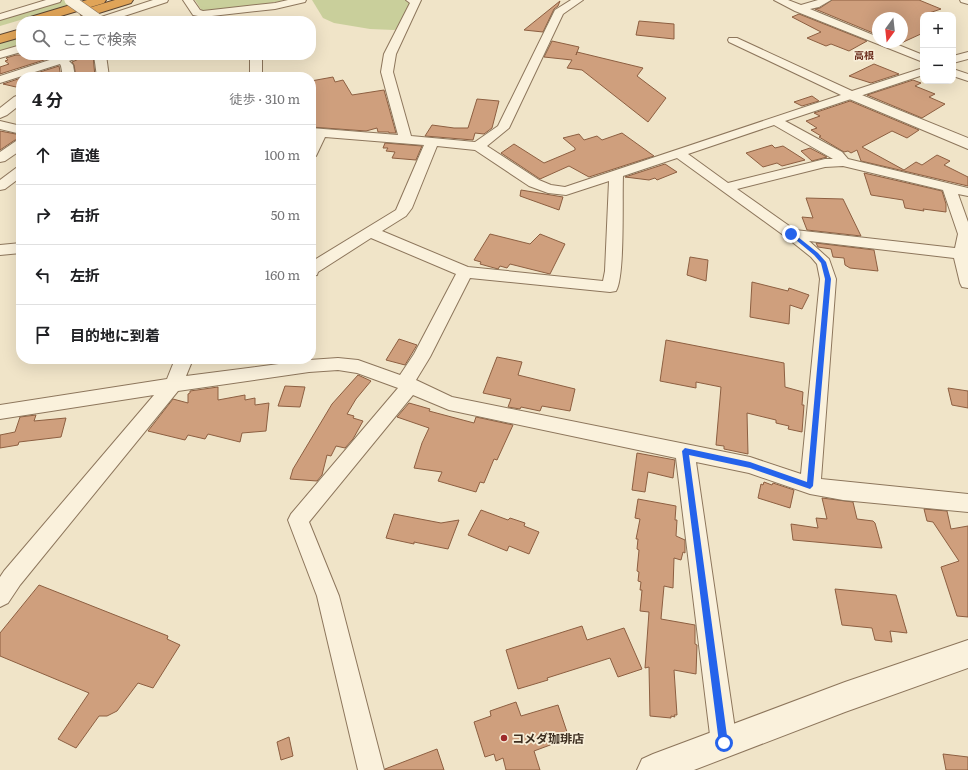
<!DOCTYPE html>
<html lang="ja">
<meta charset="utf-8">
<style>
body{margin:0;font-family:Literata,"Noto Sans JP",serif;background:#f6f6f6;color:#202124}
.controls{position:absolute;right:12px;top:12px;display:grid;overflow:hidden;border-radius:8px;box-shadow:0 4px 16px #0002}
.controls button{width:36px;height:36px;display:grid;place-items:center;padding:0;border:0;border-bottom:1px solid #e0e0e0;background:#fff;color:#202124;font:20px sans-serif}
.compass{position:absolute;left:872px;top:12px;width:36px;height:36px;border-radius:50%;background:#fff;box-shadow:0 4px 16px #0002;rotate:195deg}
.stop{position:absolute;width:12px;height:12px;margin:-9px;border:3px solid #2563eb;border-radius:50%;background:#fff}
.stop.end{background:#2563eb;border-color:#fff;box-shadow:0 1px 4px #0008}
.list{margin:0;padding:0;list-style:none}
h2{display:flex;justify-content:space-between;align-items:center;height:52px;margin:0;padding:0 16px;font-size:17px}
h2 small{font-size:13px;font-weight:400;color:#757577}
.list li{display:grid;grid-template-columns:26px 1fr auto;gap:12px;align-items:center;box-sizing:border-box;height:60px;padding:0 16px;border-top:1px solid #e0e0e0}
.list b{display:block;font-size:15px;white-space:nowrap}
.list em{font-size:13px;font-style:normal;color:#757577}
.icon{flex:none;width:22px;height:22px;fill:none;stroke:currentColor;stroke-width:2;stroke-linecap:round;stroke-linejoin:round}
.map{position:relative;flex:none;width:968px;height:770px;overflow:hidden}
.search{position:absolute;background:#fff;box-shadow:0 4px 16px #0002;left:16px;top:16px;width:300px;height:44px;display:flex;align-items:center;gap:10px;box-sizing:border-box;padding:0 14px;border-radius:16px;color:#757577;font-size:15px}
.panel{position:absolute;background:#fff;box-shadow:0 4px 16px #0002;left:16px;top:72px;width:300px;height:292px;border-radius:16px}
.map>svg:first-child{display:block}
</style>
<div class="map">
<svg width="968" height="770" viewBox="0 0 968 770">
<rect width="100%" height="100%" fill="#f0e4c8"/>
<g fill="#c9cf9b">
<polygon points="61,0 64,0 71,5 0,26 0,18"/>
<polygon points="195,0 285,0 259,5 202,11"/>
<polygon points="312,0 422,0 409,26 394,30 370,29 334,23 323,18"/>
<polygon points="21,37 21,46 0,52 0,43"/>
</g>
<g fill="#cf9f7d" stroke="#8d5f41">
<polygon points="832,0 919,0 941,9 923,15 923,33 899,44 895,42 902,42 902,18 878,18 878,35 815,9 820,8"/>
<polygon points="560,1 558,6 554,9 543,32 524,30"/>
<polygon points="799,14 867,41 849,51 831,44 826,46 807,38 821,32 792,17"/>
<polygon points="639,21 674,24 674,39 636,35"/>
<polygon points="552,41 579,47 576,55 577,52 643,68 637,76 666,98 648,122 582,70 567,68 572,60 544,57"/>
<polygon points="16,55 60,55 0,74 0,67 9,64 5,61 8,60 6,58"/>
<polygon points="84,55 93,55 95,77 76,77 74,65 72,62 81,58"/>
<polygon points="874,64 899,74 871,83 849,76"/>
<polygon points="59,66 61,77 24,77"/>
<polygon points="333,77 335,82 343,80 352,95 384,90 396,133 389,133 389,132 378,132 377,128 366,131 311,127 311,81"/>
<polygon points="21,78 21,84 16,87 3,84"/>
<polygon points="913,80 921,83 915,86 935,94 929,97 945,104 922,118 867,95"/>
<polygon points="812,96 819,101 802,106 794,102"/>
<polygon points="477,99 499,101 492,128 484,134 475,133 473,140 425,136 432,125 454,128 468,128"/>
<polygon points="850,101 919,130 907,138 892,131 862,147 904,170 916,162 922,165 937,155 950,161 944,165 968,177 968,186 861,161 857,150 851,153 848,151 844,152 819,137 821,136 811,130 817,128 806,121 820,116 814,113"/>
<polygon points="0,131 21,135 21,139 15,140 0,150"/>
<polygon points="622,133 654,156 589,177 569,166 540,179 501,153 514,144 544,163 575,150 575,148 563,138 579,134 584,140 597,136 602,140"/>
<polygon points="385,143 422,146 416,160 392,158 395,152 386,151 388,148 383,148"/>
<polygon points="772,145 775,148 783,146 805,160 782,166 777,163 763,167 746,153"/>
<polygon points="810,148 827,157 812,161 801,151"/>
<polygon points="665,164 677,172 657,180 655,178 649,180 625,177"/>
<polygon points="864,173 942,191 946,204 946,212 923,209 924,211 905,208 903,200 871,195"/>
<polygon points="521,190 563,197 559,210 520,196"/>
<polygon points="806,198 843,199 861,236 807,230 802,217 813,218"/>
<polygon points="490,234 530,244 540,234 565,244 550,274 510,264 507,268 500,266 498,269 480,264 481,262 474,260"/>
<polygon points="816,243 874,250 878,271 850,268 845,265 844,258 833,257 831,249 818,247"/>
<polygon points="690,257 708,260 706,281 687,275"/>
<polygon points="752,282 788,291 789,288 809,295 802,309 790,305 789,324 750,317"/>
<polygon points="399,339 417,345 405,365 386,360"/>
<polygon points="666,340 784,363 785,387 803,392 802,405 804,405 802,432 788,429 789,426 776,423 776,420 747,413 748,454 724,449 724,446 716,445 721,387 696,382 696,388 660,381"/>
<polygon points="497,357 522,362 518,375 575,389 570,411 542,406 540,411 521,407 520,409 508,407 511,399 483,393"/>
<polygon points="358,375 371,381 356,399 347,414 354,416 353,418 363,421 353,439 345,448 336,446 331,456 327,455 322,475 317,481 290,479 293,469 332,404"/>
<polygon points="285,386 305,387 300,407 278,406"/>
<polygon points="218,387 218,400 245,395 245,400 255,398 255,405 269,403 266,431 242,433 240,442 208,434 205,439 188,435 185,440 148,431 173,399 188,403 188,394 190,393 190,391"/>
<polygon points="948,388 968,391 968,408 952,405"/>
<polygon points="409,403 430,409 429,411 474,423 476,417 513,425 497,460 494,459 484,483 480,482 476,492 438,481 442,472 414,468 422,443 429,428 397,417"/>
<polygon points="36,415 34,421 66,418 61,437 19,442 18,445 0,448 0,435 15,432 20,417"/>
<polygon points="637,453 675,460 673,478 648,472 645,492 632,490"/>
<polygon points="764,482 772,485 773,483 794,490 790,508 758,498 761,484 763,485"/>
<polygon points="822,498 853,502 857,519 873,521 875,523 882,548 793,540 791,524 818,528 816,518 827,519"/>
<polygon points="638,499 676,506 675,520 677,520 676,536 685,540 685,553 683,552 681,560 674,558 673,588 664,586 661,619 695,625 695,644 697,645 696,674 674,670 677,715 674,715 675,717 671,716 671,718 650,716 649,667 645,668 649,612 640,611 642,590 640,590 641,582 638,581 639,572 637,571 639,550 637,549 638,539 636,539 640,519 635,518"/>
<polygon points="924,509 947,511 951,529 968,526 968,617 957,616 941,567 959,561 933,522 927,521"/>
<polygon points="481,510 508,520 510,518 525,523 524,526 539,532 529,554 509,546 507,551 468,535"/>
<polygon points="394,514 441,523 459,520 448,549 414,542 414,544 386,538"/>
<polygon points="39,585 168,636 167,639 180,645 153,688 138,683 117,711 107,716 99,716 76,748 58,739 89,693 0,656 0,633"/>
<polygon points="835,589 896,595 907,633 890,631 892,642 875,640 872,628 842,625"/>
<polygon points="582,626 587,640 624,628 642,669 618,677 610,658 547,678 548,680 518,689 506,650"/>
<polygon points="516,702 521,716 558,705 569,738 534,751 540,770 506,770 503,758 496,761 494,754 485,757 474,722 491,716 490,711"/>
<polygon points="289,737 293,756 281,760 277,742"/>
<polygon points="437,749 444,770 385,770 385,769"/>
<polygon points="943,754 968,757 968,770 946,770"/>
</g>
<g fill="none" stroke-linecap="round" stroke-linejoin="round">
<defs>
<g id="minor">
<polygon points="46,0 61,0 60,2 0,20 0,14"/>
<polygon points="153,0 168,0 167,2 109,21 94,21 95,19"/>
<polygon points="183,0 193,0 200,10 203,11 275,3 288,0 306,0 305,2 275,9 203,17 193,15"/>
<path d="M406,0H421L396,54L393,72L411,136L475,142L498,126L555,10L571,0H583L563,14L509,128L487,146L539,180L551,185L565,187L841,95L729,42L728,40L729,38H737L852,91L923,68V75L785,121L842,152L848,159L968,188V196L958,194L968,222V288L962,287L960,283L954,258L809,241L829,259L836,279L821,479L968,494V512L843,500L810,494L749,473L696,462L737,743L733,752L724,756L715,752L711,743L676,458L449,410L413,395L309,522L339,596L384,770H358L317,596L288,520L291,514L398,388L357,373L338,370L309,372L178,391L20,585L8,603L0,607V577L4,571L154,395L0,419V405L167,379L175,359H193L186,376L309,360L338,358L358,360L400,375L414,354L456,274L371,238L318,272L317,275L311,276V262L396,210L424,145L325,137L316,156L311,157L312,136H311V128L398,135L381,72L384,54L410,3ZM774,125L833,159H825L728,183L688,154ZM437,146L475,150L529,186L548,193L566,195L609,181L605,271L603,281L468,267L382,231L406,216L412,208ZM677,158L786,237L811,257L817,264L820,279L801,474L750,457L452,397L416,380L430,357L470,278L610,292L616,291C625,276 622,199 623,176ZM843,166L943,190L958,234L955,248L795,230L737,189L825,167Z"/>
<polygon points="774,0 788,0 801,5 818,0 831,0 819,7 810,9 878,37 878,42 891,42 923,55 923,62 795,11"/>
<polygon points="960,0 968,0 968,4 961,2"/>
<polygon points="21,45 21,52 0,58 0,51"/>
<polygon points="968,52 968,59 953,63 953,56"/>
<polygon points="65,55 82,55 80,57 69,61 73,65 75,77 63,77 61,66 60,64 0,83 0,76"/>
<polygon points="94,55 106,55 109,77 97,77"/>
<rect x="250" y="55" width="12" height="22"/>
<polygon points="953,69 968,74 968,81 953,76"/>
<polygon points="21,94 21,104 7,115 0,118 0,108 14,97"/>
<polygon points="0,121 21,126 21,134 0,129"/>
<polygon points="21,140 21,150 5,161 0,162 0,152 16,141"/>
<polygon points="21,167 21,177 5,189 0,190 0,180 16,168"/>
<polygon points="21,243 21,253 0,255 0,245"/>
</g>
<g id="tertiary">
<polygon points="852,91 968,138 968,149 847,98 845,95 847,92"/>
<polygon points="968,640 968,668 845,712 694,770 637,770 642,759 653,754 845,682"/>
</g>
<g id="motorway">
<polygon points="87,0 106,0 104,3 44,21 25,21 27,18"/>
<polygon points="115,0 133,0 131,3 86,17 82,16 80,13 82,10"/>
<polygon points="21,29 21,37 0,43 0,35"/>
</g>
</defs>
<use href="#minor" stroke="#8d765c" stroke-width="2"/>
<use href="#tertiary" stroke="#8d765c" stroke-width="2"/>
<use href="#motorway" stroke="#5b4430" stroke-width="2"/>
<use href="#minor" fill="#faf1dc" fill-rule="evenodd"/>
<use href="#tertiary" fill="#faf1dc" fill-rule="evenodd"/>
<use href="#motorway" fill="#e0a458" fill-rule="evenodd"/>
<defs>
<polyline id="minor-bridge" points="70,0 97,19"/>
</defs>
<use href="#minor-bridge" stroke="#8d765c" stroke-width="12" stroke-linecap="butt"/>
<use href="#minor-bridge" stroke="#faf1dc" stroke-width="11"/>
</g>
<polygon fill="#2563eb" points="790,233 793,233 818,253 826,262 831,279 813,486 810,489 750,468 689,455 728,743 727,746 724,748 721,746 719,743 682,451 685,448 750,462 807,482 825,279 821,263 814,255 790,235"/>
<circle fill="#9e2a2b" stroke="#f7eed8" stroke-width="1.5" cx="504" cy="738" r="4"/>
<g text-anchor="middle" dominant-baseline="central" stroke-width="3.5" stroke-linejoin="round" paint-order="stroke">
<g font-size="10" font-weight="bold" fill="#6b2e1e" stroke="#f7eed8">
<text x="864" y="54">高根</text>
</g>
<g font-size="12" font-weight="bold" fill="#3d2e20" stroke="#f7eed8" text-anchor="start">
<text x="512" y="738">コメダ珈琲店</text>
</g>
</g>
</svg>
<div class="controls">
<button>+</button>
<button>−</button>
</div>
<svg class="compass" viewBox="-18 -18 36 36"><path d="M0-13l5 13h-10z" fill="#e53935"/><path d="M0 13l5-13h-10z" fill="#757577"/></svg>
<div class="stop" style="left:724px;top:743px"></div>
<div class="stop end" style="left:791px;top:234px"></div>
<div class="search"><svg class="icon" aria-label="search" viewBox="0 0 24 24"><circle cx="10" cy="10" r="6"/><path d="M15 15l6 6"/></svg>ここで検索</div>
<section class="panel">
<h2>4 分<small>徒歩 · 310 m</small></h2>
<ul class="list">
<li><svg class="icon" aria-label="ahead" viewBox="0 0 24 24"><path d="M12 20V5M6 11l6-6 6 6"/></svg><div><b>直進</b></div><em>100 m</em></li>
<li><svg class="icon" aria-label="right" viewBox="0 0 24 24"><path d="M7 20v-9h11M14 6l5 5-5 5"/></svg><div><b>右折</b></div><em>50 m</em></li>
<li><svg class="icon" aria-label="left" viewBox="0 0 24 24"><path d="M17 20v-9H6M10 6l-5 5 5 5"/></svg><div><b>左折</b></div><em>160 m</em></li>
<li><svg class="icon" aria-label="arrive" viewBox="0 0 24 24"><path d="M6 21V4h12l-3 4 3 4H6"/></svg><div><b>目的地に到着</b></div></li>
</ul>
</section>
</div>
